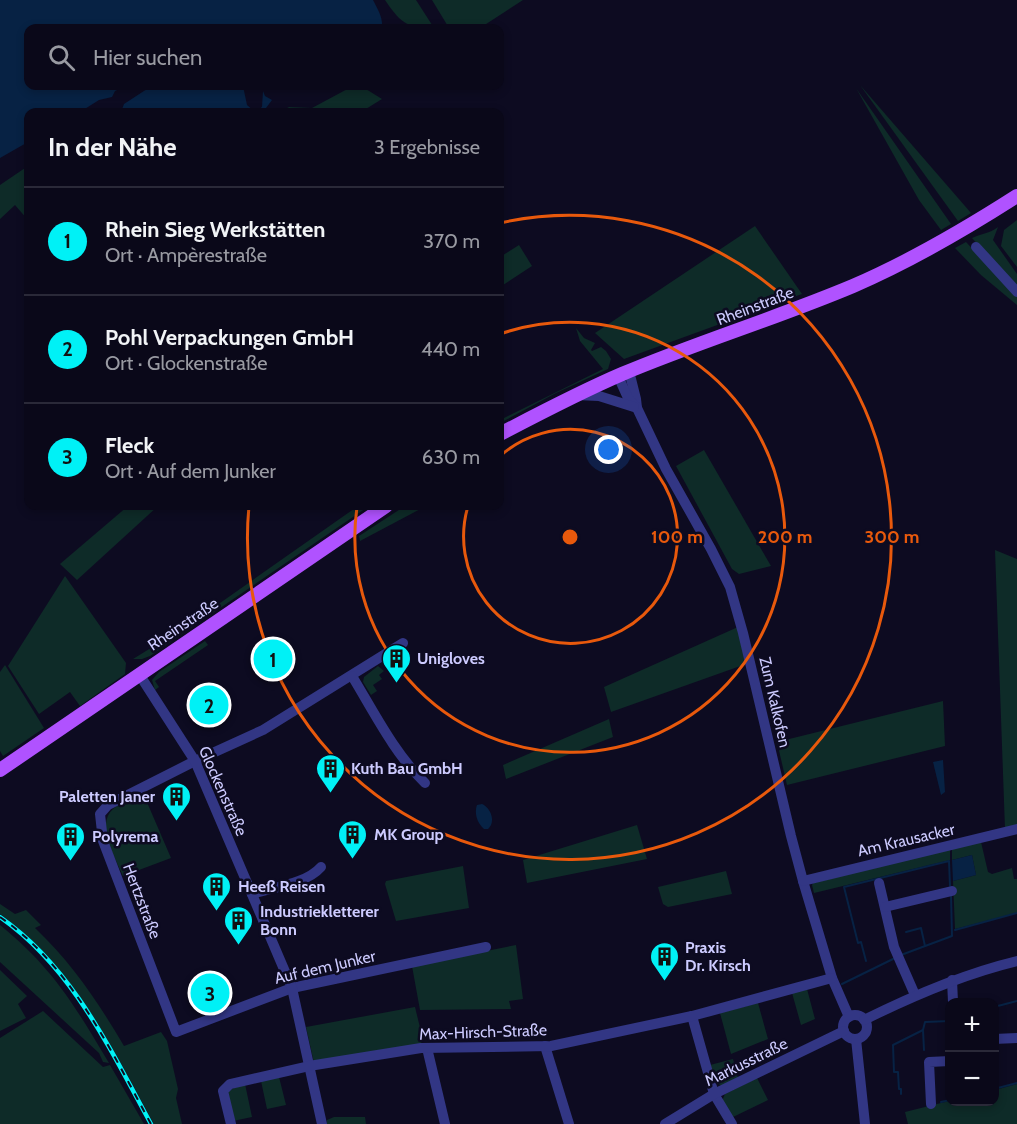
<!DOCTYPE html>
<html lang="de">
<meta charset="utf-8">
<style>
body{margin:0;font-family:Cabin,sans-serif;background:#181626;color:#f1f3f6}
.controls{position:absolute;right:18px;bottom:18px;display:grid;overflow:hidden;border-radius:12px;box-shadow:0 3px 9px #0003}
.controls button{width:54px;height:54px;display:grid;place-items:center;padding:0;border:0;border-bottom:2px solid #2a2938;background:#0a0819;color:#f1f3f6;font:30px sans-serif}
.you{position:absolute;left:609px;top:450px;width:21px;height:21px;margin:-15px;border:4px solid #fff;border-radius:50%;background:#1a73e8;box-shadow:0 0 0 9px #1a73e833}
.badge{display:grid;place-items:center;width:39px;height:39px;border-radius:50%;background:#00f1f6;color:#111;font-size:20px;font-weight:700}
.pin{position:absolute;translate:-50% -50%;border:3px solid #fff;box-shadow:0 2px 6px #0006}
.list{margin:0;padding:0;list-style:none}
h2{display:flex;justify-content:space-between;align-items:center;height:78px;margin:0;padding:0 24px;font-size:26px}
h2 small{font-size:20px;font-weight:400;color:#999aa2}
.list li{display:grid;grid-template-columns:39px 1fr auto;gap:18px;align-items:center;box-sizing:border-box;height:108px;padding:0 24px;border-top:2px solid #2a2938}
.list b{display:block;font-size:22px;white-space:nowrap}
.list p{margin:0;font-size:20px;white-space:nowrap;color:#999aa2}
.list em{font-size:20px;font-style:normal;color:#999aa2}
.icon{flex:none;width:33px;height:33px;fill:none;stroke:currentColor;stroke-width:2;stroke-linecap:round;stroke-linejoin:round}
.map{position:relative;flex:none;width:1017px;height:1124px;overflow:hidden}
.search{position:absolute;background:#0a0819;box-shadow:0 3px 9px #0003;left:24px;top:24px;width:480px;height:66px;display:flex;align-items:center;gap:15px;box-sizing:border-box;padding:0 21px;border-radius:12px;color:#999aa2;font-size:22px}
.panel{position:absolute;background:#0a0819;box-shadow:0 3px 9px #0003;left:24px;top:108px;width:480px;height:402px;border-radius:12px}
.map>svg:first-child{display:block}
</style>
<div class="map">
<svg width="1017" height="1124" viewBox="0 0 1017 1124">
<rect width="100%" height="100%" fill="#0d0b21"/>
<g fill="#0e2b28">
<path d="M385,0H416L434,28C407,29 400,22 385,0Z"/>
<polygon points="432,0 523,0 480,28 449,28"/>
<polygon points="860,85 971,213 958,221"/>
<polygon points="353,86 361,86 382,99 361,112 279,112 289,107 312,108"/>
<polygon points="856,88 858,91 951,224 941,230 919,200"/>
<polygon points="28,166 28,220 15,205 0,219 0,185"/>
<polygon points="1017,220 1017,267 1001,246 1004,230"/>
<polygon points="755,226 802,294 624,359 595,333"/>
<path d="M998,227L993,240L1017,274V287L972,238C982,233 989,234 998,227Z"/>
<polygon points="966,242 1017,297 1017,305 981,275 955,248"/>
<polygon points="519,245 532,266 500,287 500,257"/>
<polygon points="576,328 584,338 595,343 591,350 592,351 601,347 606,351 611,359 608,369 556,393 500,423 500,420 603,369 580,341"/>
<polygon points="704,450 771,566 739,574 732,569 676,466"/>
<polygon points="128,506 158,506 77,580 60,564"/>
<polygon points="358,506 369,506 150,656 142,659 133,659 193,622"/>
<polygon points="405,506 426,506 360,541 359,536"/>
<polygon points="995,550 1017,559 1017,826 1005,829"/>
<polygon points="65,576 126,663 125,674 80,706 70,692 39,714 8,666"/>
<polygon points="738,627 746,664 611,712 604,687"/>
<polygon points="205,641 208,645 155,681 159,687 155,690 152,680 159,672"/>
<polygon points="5,665 44,728 3,756 0,751 0,672"/>
<polygon points="378,666 384,671 379,675 382,679 373,685 377,691 371,695 363,682 364,677"/>
<polygon points="943,701 945,746 787,785 777,742"/>
<polygon points="609,719 613,737 506,779 503,765"/>
<path d="M143,793L171,858L123,876C116,859 95,825 113,809C121,802 134,798 143,793Z"/>
<polygon points="637,825 647,859 527,883 523,860"/>
<polygon points="981,842 988,872 992,874 1012,868 1014,879 1017,879 1017,913 955,929 953,881 976,875 972,855 952,860 952,849"/>
<polygon points="950,849 950,860 814,893 812,885 813,883"/>
<polygon points="463,866 469,908 396,921 385,884 386,881"/>
<polygon points="726,871 732,894 668,907 663,904 658,887"/>
<path d="M0,904L15,914L26,910L41,925L35,928C72,963 98,1002 124,1046L161,1032L167,1041L178,1089L176,1098L182,1124H154C112,1047 73,966 0,914Z"/>
<path d="M0,925C53,968 75,1006 109,1063L103,1062L99,1053L0,962Z"/>
<polygon points="516,945 523,999 509,1001 511,1009 420,1010 412,966"/>
<polygon points="0,970 27,996 18,1004 26,1018 0,1031"/>
<polygon points="807,989 815,1019 801,1025 792,993"/>
<polygon points="758,1003 768,1039 731,1054 720,1013"/>
<polygon points="415,1007 423,1040 419,1046 314,1063 306,1027"/>
<polygon points="43,1011 103,1067 110,1065 144,1124 0,1124 0,1038"/>
<polygon points="733,1059 738,1078 722,1086 715,1082 710,1065"/>
<polygon points="279,1077 286,1105 267,1109 261,1081"/>
<polygon points="757,1078 768,1100 733,1117 722,1101 725,1094"/>
<polygon points="245,1084 252,1117 233,1121 227,1091"/>
<polygon points="1017,1084 1017,1124 908,1124 905,1112 949,1101 994,1102 995,1090"/>
<polygon points="334,1117 365,1117 366,1124 327,1124 327,1120"/>
</g>
<g fill="#072244">
<path d="M0,0H373C378,10 383,17 382,28H28V86H126L115,91L112,97L99,100L80,112H28V142L0,158Z"/>
<polygon points="144,86 243,86 247,105 255,112 262,107 263,91 265,96 272,100 263,112 121,112 124,104 147,89 148,86"/>
<polygon points="943,760 945,792 941,795 933,762"/>
<path d="M482,804C491,808 496,822 488,829H484C477,823 474,813 477,805Z"/>
<polygon points="972,855 976,875 953,881 952,860"/>
</g>
<g fill="none" stroke-linecap="round" stroke-linejoin="round">
<g stroke="#072244" stroke-width="2">
<polyline points="955,930 1017,913"/>
<polyline points="906,932 921,928 925,946"/>
<polyline points="901,955 952,936 951,895"/>
<polyline points="866,961 861,942 858,943 844,887 949,861 950,886"/>
<polyline points="842,984 895,958"/>
<polyline points="994,1007 1017,1001"/>
<polyline points="924,1050 923,1030 925,1022 950,1021"/>
<polyline points="994,1089 1017,1083"/>
<polyline points="901,1094 901,1089 899,1089 898,1072 894,1072 893,1045 923,1030"/>
<polyline points="941,1102 950,1100"/>
</g>
<g stroke="#323684" stroke-width="10">
<polyline points="976,247 1017,292"/>
<polyline points="629,371 636,399 637,408"/>
<polyline points="618,376 628,398 637,408 666,469 711,549 730,587 743,633 791,836 803,881 832,978 849,1017"/>
<polyline points="576,395 599,396 634,407"/>
<polyline points="403,643 263,730 195,761 108,805 100,814 103,841 176,1032 292,988 486,947"/>
<polyline points="139,674 195,761 292,988 322,1124"/>
<path d="M352,676C374,712 394,753 425,783"/>
<polyline points="803,881 1017,829"/>
<polyline points="879,883 894,947 915,995"/>
<path d="M252,894C274,887 306,884 321,867"/>
<polyline points="885,907 952,891"/>
<polyline points="952,980 953,1002"/>
<circle cx="855" cy="1027" r="12"/>
<polyline points="692,1016 714,1094 732,1124"/>
<path d="M864,1020C914,995 963,974 1017,961"/>
<polyline points="856,1039 865,1124"/>
<polyline points="994,1039 1017,1038"/>
<polyline points="545,1046 569,1124"/>
<polyline points="427,1048 445,1124"/>
<polyline points="931,1104 929,1062 950,1061"/>
<polyline points="231,1124 223,1091 230,1084 309,1066 421,1048 551,1046 692,1016 832,978"/>
<polyline points="665,1124 714,1094 844,1031"/>
</g>
<g stroke="#b052ff" stroke-width="14">
<path d="M500,434C540,413 580,392 622,374C698,342 777,318 853,286C911,261 964,230 1017,196"/>
<polyline points="0,770 386,506"/>
</g>
<defs>
<path id="rail" d="M0,917C72,967 110,1049 151,1124"/>
</defs>
<use href="#rail" stroke="#00f1f6" stroke-width="4.5"/>
<use href="#rail" stroke="#0d0b21" stroke-width="2" stroke-dasharray="7" stroke-linecap="butt"/>
</g>
<g fill="none" stroke="#e8590c" stroke-width="3">
<path d="M500 456A107 107 0 1 1 468 506"/>
<path d="M500 334A215 215 0 1 1 357 507"/>
<path d="M500 223A322 322 0 1 1 249 506"/>
</g>
<defs>
<symbol id="building-pin" viewBox="-11 -11 22 30"><path d="M0 17L-7.5 6A9.5 9.5 0 1 1 7.5 6Z" fill="#00f1f6" stroke="#0d0b21"/><path d="M-4-6H4V6H1V3H-1V6H-4ZM-2.5-4.3h1.7v1.8h-1.7ZM.8-4.3h1.7v1.8H.8ZM-2.5-1h1.7V.8h-1.7ZM.8-1h1.7V.8H.8Z" fill="#111"/></symbol>
</defs>
<g fill-rule="evenodd">
<use href="#building-pin" x="380" y="642" width="33" height="45"/>
<use href="#building-pin" x="314" y="752" width="33" height="45"/>
<use href="#building-pin" x="160" y="780" width="33" height="45"/>
<use href="#building-pin" x="336" y="818" width="33" height="45"/>
<use href="#building-pin" x="54" y="820" width="33" height="45"/>
<use href="#building-pin" x="200" y="870" width="33" height="45"/>
<use href="#building-pin" x="222" y="904" width="33" height="45"/>
<use href="#building-pin" x="648" y="940" width="33" height="45"/>
</g>
<g text-anchor="middle" dominant-baseline="central" stroke-width="5" stroke-linejoin="round" paint-order="stroke">
<g font-size="16" fill="#cdcbff" stroke="#0d0b21">
<text transform="translate(755 306) rotate(-21)">Rheinstraße</text>
<text transform="translate(183 624) rotate(-34)">Rheinstraße</text>
<text transform="translate(775 702) rotate(77)">Zum Kalkofen</text>
<text transform="translate(223 791) rotate(66)">Glockenstraße</text>
<text transform="translate(906 840) rotate(-13)">Am Krausacker</text>
<text transform="translate(142 901) rotate(69)">Hertzstraße</text>
<text transform="translate(325 967) rotate(-13)">Auf dem Junker</text>
<text transform="translate(483 1032) rotate(-2)">Max-Hirsch-Straße</text>
<text transform="translate(746 1062) rotate(-26)">Markusstraße</text>
</g>
<g font-size="16" font-weight="bold" fill="#cdcbff" stroke="#0d0b21" text-anchor="start">
<text x="417" y="658">Unigloves</text>
<text x="351" y="768">Kuth Bau GmbH</text>
<text x="155" y="796" text-anchor="end">Paletten Janer</text>
<text x="374" y="834">MK Group</text>
<text x="92" y="836">Polyrema</text>
<text x="238" y="886">Heeß Reisen</text>
<text x="260" y="911">Industriekletterer<tspan x="260" dy="18">Bonn</tspan></text>
<text x="685" y="947">Praxis<tspan x="685" dy="18">Dr. Kirsch</tspan></text>
</g>
</g>
<circle cx="570" cy="537" r="9" fill="#e8590c" stroke="#0d0b21" stroke-width="3"/>
<g font-size="18" text-anchor="middle" font-weight="bold" fill="#e8590c" stroke="#0d0b21" stroke-width="5" stroke-linejoin="round" paint-order="stroke">
<text x="677" y="543">100 m</text>
<text x="785" y="543">200 m</text>
<text x="892" y="543">300 m</text>
</g>
</svg>
<div class="controls">
<button>+</button>
<button>−</button>
</div>
<div class="you"></div>
<div class="pin badge" style="left:273px;top:659px">1</div>
<div class="pin badge" style="left:209px;top:705px">2</div>
<div class="pin badge" style="left:210px;top:993px">3</div>
<div class="search"><svg class="icon" aria-label="search" viewBox="0 0 24 24"><circle cx="10" cy="10" r="6"/><path d="M15 15l6 6"/></svg>Hier suchen</div>
<section class="panel">
<h2>In der Nähe<small>3 Ergebnisse</small></h2>
<ul class="list">
<li><span class="badge">1</span><div><b>Rhein Sieg Werkstätten</b><p>Ort · Ampèrestraße</p></div><em>370 m</em></li>
<li><span class="badge">2</span><div><b>Pohl Verpackungen GmbH</b><p>Ort · Glockenstraße</p></div><em>440 m</em></li>
<li><span class="badge">3</span><div><b>Fleck</b><p>Ort · Auf dem Junker</p></div><em>630 m</em></li>
</ul>
</section>
</div>
